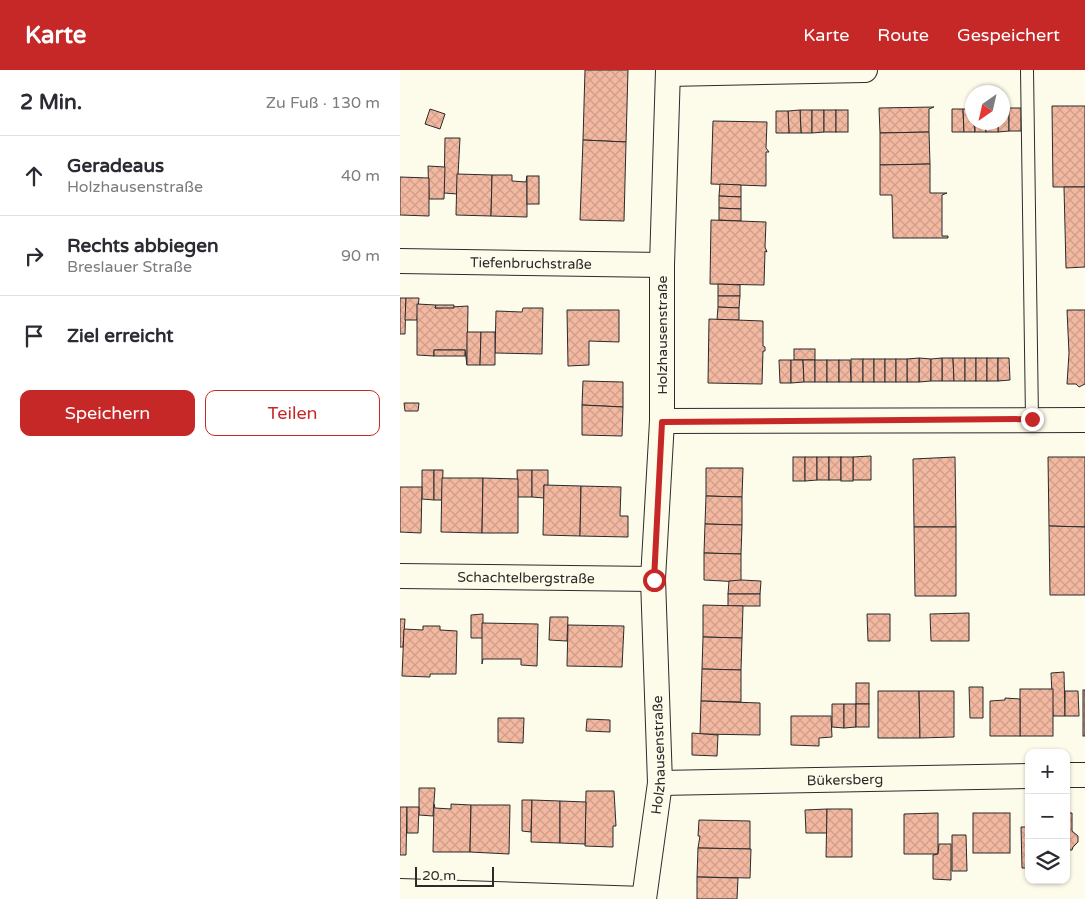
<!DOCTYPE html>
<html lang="de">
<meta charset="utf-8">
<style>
body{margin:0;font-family:"Varela Round",sans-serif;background:#f2f2f3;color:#2b2b33}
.controls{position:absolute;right:15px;bottom:15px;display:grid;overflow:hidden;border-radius:10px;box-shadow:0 1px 4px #0004}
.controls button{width:45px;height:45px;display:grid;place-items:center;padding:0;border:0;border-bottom:1px solid #e1e1e2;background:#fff;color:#2b2b33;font:25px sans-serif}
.compass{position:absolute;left:565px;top:15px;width:45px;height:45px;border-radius:50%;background:#fff;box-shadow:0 1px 4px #0004;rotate:214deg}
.scale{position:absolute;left:15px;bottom:12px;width:79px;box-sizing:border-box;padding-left:5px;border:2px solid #2b2b2b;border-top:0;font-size:14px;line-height:18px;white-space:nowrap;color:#2b2b2b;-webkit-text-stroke:4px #fdfbea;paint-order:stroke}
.stop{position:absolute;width:15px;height:15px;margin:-11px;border:4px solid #c62828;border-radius:50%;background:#fff}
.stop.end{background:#c62828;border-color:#fff;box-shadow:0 1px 5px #0008}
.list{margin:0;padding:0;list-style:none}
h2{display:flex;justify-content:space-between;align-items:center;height:65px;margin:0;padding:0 20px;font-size:21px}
h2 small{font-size:16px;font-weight:400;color:#7c7c81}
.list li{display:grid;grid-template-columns:32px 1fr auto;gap:15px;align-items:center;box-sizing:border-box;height:80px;padding:0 20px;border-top:1px solid #e1e1e2}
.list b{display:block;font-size:19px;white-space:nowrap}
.list p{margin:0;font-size:16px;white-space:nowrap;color:#7c7c81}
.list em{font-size:16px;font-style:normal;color:#7c7c81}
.actions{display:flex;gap:10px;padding:15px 20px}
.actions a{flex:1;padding:11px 0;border:1px solid #c62828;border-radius:10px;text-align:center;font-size:18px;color:#c62828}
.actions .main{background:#c62828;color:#fff}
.icon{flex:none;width:28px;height:28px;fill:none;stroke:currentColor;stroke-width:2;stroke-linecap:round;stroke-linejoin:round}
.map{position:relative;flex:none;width:685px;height:829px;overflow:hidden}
header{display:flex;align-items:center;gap:30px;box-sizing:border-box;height:70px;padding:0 25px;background:#c62828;color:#fff}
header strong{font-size:24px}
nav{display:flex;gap:28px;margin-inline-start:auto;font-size:18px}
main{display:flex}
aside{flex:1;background:#fff}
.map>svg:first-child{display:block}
</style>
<header>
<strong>Karte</strong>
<nav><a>Karte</a><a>Route</a><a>Gespeichert</a></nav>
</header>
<main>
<aside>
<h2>2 Min.<small>Zu Fuß · 130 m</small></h2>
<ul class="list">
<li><svg class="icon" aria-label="ahead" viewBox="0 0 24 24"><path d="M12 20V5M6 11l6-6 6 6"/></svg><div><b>Geradeaus</b><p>Holzhausenstraße</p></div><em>40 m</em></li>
<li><svg class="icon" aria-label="right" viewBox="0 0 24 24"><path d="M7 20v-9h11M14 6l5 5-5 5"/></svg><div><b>Rechts abbiegen</b><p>Breslauer Straße</p></div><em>90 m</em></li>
<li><svg class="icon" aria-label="arrive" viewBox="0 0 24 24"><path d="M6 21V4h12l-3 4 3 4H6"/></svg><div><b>Ziel erreicht</b></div></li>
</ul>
<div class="actions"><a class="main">Speichern</a><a>Teilen</a></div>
</aside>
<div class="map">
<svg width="685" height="829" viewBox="0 0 685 829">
<defs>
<pattern id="building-cross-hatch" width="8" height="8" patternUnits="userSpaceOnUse" patternTransform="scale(1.25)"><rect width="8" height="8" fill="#f2b8a0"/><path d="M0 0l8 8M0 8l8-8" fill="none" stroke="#d09e8a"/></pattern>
</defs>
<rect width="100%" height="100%" fill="#fdfbea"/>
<g fill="url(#building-cross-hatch)" stroke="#2b2b2b">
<polygon points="185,0 228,0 226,72 183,70"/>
<polygon points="652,36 685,36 685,117 653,117"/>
<polygon points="534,37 529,39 529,62 480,63 479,38"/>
<polygon points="602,38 609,38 609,61 598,62 598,52 602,52"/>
<rect x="609" y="38" width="12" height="23"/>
<polygon points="30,39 45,44 40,59 25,54"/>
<polygon points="552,39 563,39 564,62 552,62"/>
<polygon points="563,39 572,39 575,62 564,62"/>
<polygon points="400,40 412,40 412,63 401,63"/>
<polygon points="400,40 401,63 389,63 388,41"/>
<polygon points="412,40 424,40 424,62 412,63"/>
<rect x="424" y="40" width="12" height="22"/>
<rect x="436" y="40" width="12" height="22"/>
<polygon points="376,41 388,41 389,63 376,63"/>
<polygon points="313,51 367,52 366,78 369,82 366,82 366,116 311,114"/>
<rect x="575" y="52" width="11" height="10"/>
<rect x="586" y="52" width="12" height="10"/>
<polygon points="529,62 530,94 480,95 480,63"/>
<polygon points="45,68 60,68 57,124 44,123"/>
<polygon points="183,70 226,72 224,151 180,150"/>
<polygon points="530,94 530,123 547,123 542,125 542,166 548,166 548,168 493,168 492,125 480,125 480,95"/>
<polygon points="28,96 45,97 44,129 29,129"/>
<polygon points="57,104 92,105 91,146 56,145"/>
<polygon points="92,105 112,105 112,111 126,112 127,106 127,147 91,146"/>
<rect x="127" y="106" width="12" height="28"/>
<polygon points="0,107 29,108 29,146 0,145"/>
<polygon points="320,114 341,115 341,127 319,126"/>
<polygon points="664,117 685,117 685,197 666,198"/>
<polygon points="319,126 341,127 341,139 319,138"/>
<polygon points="319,138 341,139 341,151 319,150"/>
<polygon points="311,150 366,152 365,177 367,182 365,181 364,215 310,214"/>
<polygon points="318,214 340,215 340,226 318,226"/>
<polygon points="318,226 340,226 339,238 318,237"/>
<polygon points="0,228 6,228 5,264 0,264"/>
<polygon points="6,228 19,228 17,250 5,250"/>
<polygon points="17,234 36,235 35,238 68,236 67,295 65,280 34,280 34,286 17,285"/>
<polygon points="36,235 54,235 54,238 35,238"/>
<polygon points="318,237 339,238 339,250 317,250"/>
<polygon points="123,238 143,238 142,284 95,283 96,241 122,242"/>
<polygon points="167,240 219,240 219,272 189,271 189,295 168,296"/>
<polygon points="667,240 685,240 685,314 679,317 676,314 667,314 669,283"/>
<polygon points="309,249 363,251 363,276 365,277 365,281 363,281 362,314 308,313"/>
<polygon points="67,262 81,262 80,295 67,295"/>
<polygon points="81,262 95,262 95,295 80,295"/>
<rect x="394" y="279" width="21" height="11"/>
<rect x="34" y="280" width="31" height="6"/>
<polygon points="519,288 531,289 531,311 519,312"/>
<polygon points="519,288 519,312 507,312 507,289"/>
<polygon points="542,288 553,288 554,311 542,311"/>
<polygon points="542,288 542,311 531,311 531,289"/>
<polygon points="553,288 565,288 565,311 554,311"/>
<rect x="565" y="288" width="11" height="23"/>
<rect x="576" y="288" width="11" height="23"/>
<rect x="587" y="288" width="11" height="23"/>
<polygon points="598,288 609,288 610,310 598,311"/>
<rect x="451" y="289" width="12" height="23"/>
<rect x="463" y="289" width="11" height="23"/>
<rect x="474" y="289" width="11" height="23"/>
<rect x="485" y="289" width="11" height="23"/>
<rect x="496" y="289" width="11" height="23"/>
<polygon points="379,290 391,290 391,313 380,313"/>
<polygon points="391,290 403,290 404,312 391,313"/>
<polygon points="403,290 415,290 415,312 404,312"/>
<rect x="415" y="290" width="12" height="22"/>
<rect x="427" y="290" width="12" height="22"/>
<polygon points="439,290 450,290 451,312 439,312"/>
<polygon points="183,311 223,312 223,337 182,335"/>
<polygon points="4,333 19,333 18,341 5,341"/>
<polygon points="182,335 223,337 222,366 182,365"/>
<polygon points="471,386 471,410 453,410 453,387"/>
<rect x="393" y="387" width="12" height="24"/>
<polygon points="405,387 417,387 417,410 405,411"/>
<rect x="417" y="387" width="12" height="23"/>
<rect x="429" y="387" width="12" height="23"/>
<rect x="441" y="387" width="12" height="24"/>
<polygon points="555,387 556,457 514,457 513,389"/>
<polygon points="648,387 685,387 685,457 649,456"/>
<polygon points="306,398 343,398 342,427 306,426"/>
<polygon points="22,400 34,400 34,430 22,429"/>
<polygon points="34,400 43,400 42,430 34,430"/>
<polygon points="117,400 132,400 132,427 118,427"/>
<polygon points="132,400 148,400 148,416 144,415 144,428 132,427"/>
<polygon points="42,408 83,408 82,463 41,462"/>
<polygon points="83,408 118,409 118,463 82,463"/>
<polygon points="144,415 181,416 180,466 143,465"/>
<polygon points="181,416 221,417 220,446 228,446 228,467 180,466"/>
<polygon points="0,417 22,417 21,463 0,462"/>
<polygon points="306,426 342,427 342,455 305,454"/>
<polygon points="305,454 342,455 341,484 304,483"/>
<polygon points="649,456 685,457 685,525 650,525"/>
<polygon points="514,457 556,457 556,526 515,526"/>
<polygon points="304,483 341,484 341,512 304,510"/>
<polygon points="341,510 361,511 360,524 328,524 329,511"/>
<rect x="328" y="524" width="32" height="12"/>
<polygon points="303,535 343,536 342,568 303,567"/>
<polygon points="569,543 569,571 531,571 530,544"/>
<polygon points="83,544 83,568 71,568 71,545"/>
<polygon points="467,544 490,544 490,571 468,571"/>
<polygon points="150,547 168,547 167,571 149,570"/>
<polygon points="0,549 5,549 3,577 0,577"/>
<polygon points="82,553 138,554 137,596 121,595 121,589 83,589 82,594"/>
<polygon points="168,555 224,556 222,597 167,596"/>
<polygon points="23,556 40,556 40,560 57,561 56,604 30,604 30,607 2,606 4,559 23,560"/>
<polygon points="303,567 342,568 341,600 302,599"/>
<polygon points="302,599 341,600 341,632 301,631"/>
<polygon points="664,602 665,646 653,646 651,603"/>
<rect x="456" y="613" width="13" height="21"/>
<polygon points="569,617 583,617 583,648 570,648"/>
<rect x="620" y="619" width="33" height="47"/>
<rect x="683" y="620" width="2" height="46"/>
<polygon points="478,621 519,621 520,668 478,668"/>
<polygon points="519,621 554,621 554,667 520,668"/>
<polygon points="665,621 678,621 679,646 665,646"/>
<polygon points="605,628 620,629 620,666 590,666 590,631 605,630"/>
<polygon points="301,631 360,633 360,665 300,664"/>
<polygon points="432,634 444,634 444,658 432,657"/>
<polygon points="444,634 456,634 456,657 444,658"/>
<rect x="456" y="634" width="13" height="23"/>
<polygon points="391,646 431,646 432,667 419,668 419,676 391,675"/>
<polygon points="98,648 124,648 123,673 98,672"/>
<polygon points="187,649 210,650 210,662 186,661"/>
<polygon points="292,663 318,665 317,686 292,685"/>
<polygon points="19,718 35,718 33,746 19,745"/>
<polygon points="186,721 214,721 216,756 213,756 213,777 185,776"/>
<polygon points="122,730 132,730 131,762 122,761"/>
<polygon points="132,730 160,731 160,773 131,772"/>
<polygon points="160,731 186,732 185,774 160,773"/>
<polygon points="34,734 35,738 51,739 51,734 71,735 70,782 33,782"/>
<polygon points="71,735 110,735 109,784 70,782"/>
<polygon points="0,737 7,737 6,785 0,785"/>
<polygon points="7,737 19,737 18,763 7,763"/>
<polygon points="427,739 427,763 406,763 405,740"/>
<polygon points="427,739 452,739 452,787 426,787"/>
<polygon points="538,743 538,784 504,784 504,744"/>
<rect x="573" y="743" width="37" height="40"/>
<polygon points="666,743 672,743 672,761 678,766 678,772 673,777 672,780 666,780"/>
<polygon points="299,750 350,751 350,779 298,778 300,766 298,766"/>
<polygon points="621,757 629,757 629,798 622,798"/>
<polygon points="552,765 566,765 567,801 552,801"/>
<polygon points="539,774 551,774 551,810 533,809 533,785 538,784"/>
<polygon points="298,778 351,779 350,808 297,807"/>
<polygon points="297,807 338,808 337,829 297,829"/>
</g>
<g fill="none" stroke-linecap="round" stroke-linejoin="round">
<defs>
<polyline id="service" points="627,0 632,349"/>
<g id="minor">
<polyline points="268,4 465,0"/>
<path id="s1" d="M0,191L262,195"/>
<polyline points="262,351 685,350"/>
<path id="s2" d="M0,506L253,509"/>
<polyline points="666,705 685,705"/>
<path id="s3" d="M260,713L629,706"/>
<polyline points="0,821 244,829"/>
<path id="s4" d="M244,829L260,713L253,509L262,351V195L268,0"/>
</g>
</defs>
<use href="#service" stroke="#2b2b2b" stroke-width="14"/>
<use href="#minor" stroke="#2b2b2b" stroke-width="26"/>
<use href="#service" stroke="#fdfbea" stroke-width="12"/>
<use href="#minor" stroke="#fdfbea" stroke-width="24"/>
</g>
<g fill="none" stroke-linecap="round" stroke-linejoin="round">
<polyline stroke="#c62828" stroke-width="6" points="254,510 262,352 632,349"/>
</g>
<g text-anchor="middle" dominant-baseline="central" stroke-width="4" stroke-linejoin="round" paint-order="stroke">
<g font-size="14" fill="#2b2b2b" stroke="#fdfbea">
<text stroke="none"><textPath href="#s1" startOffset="131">Tiefenbruchstraße</textPath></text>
<text transform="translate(262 265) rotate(-90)">Holzhausenstraße</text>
<text stroke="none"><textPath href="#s2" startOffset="126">Schachtelbergstraße</textPath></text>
<text stroke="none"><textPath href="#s4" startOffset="145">Holzhausenstraße</textPath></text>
<text stroke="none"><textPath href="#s3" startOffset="185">Bükersberg</textPath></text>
</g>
</g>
</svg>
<div class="controls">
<button>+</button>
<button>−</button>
<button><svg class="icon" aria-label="layers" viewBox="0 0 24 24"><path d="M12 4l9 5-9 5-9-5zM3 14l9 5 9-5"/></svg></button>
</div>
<svg class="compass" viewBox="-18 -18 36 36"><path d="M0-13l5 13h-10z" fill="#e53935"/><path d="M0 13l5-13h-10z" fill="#7c7c81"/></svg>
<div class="scale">20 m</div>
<div class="stop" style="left:254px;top:510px"></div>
<div class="stop end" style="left:632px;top:349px"></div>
</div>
</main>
